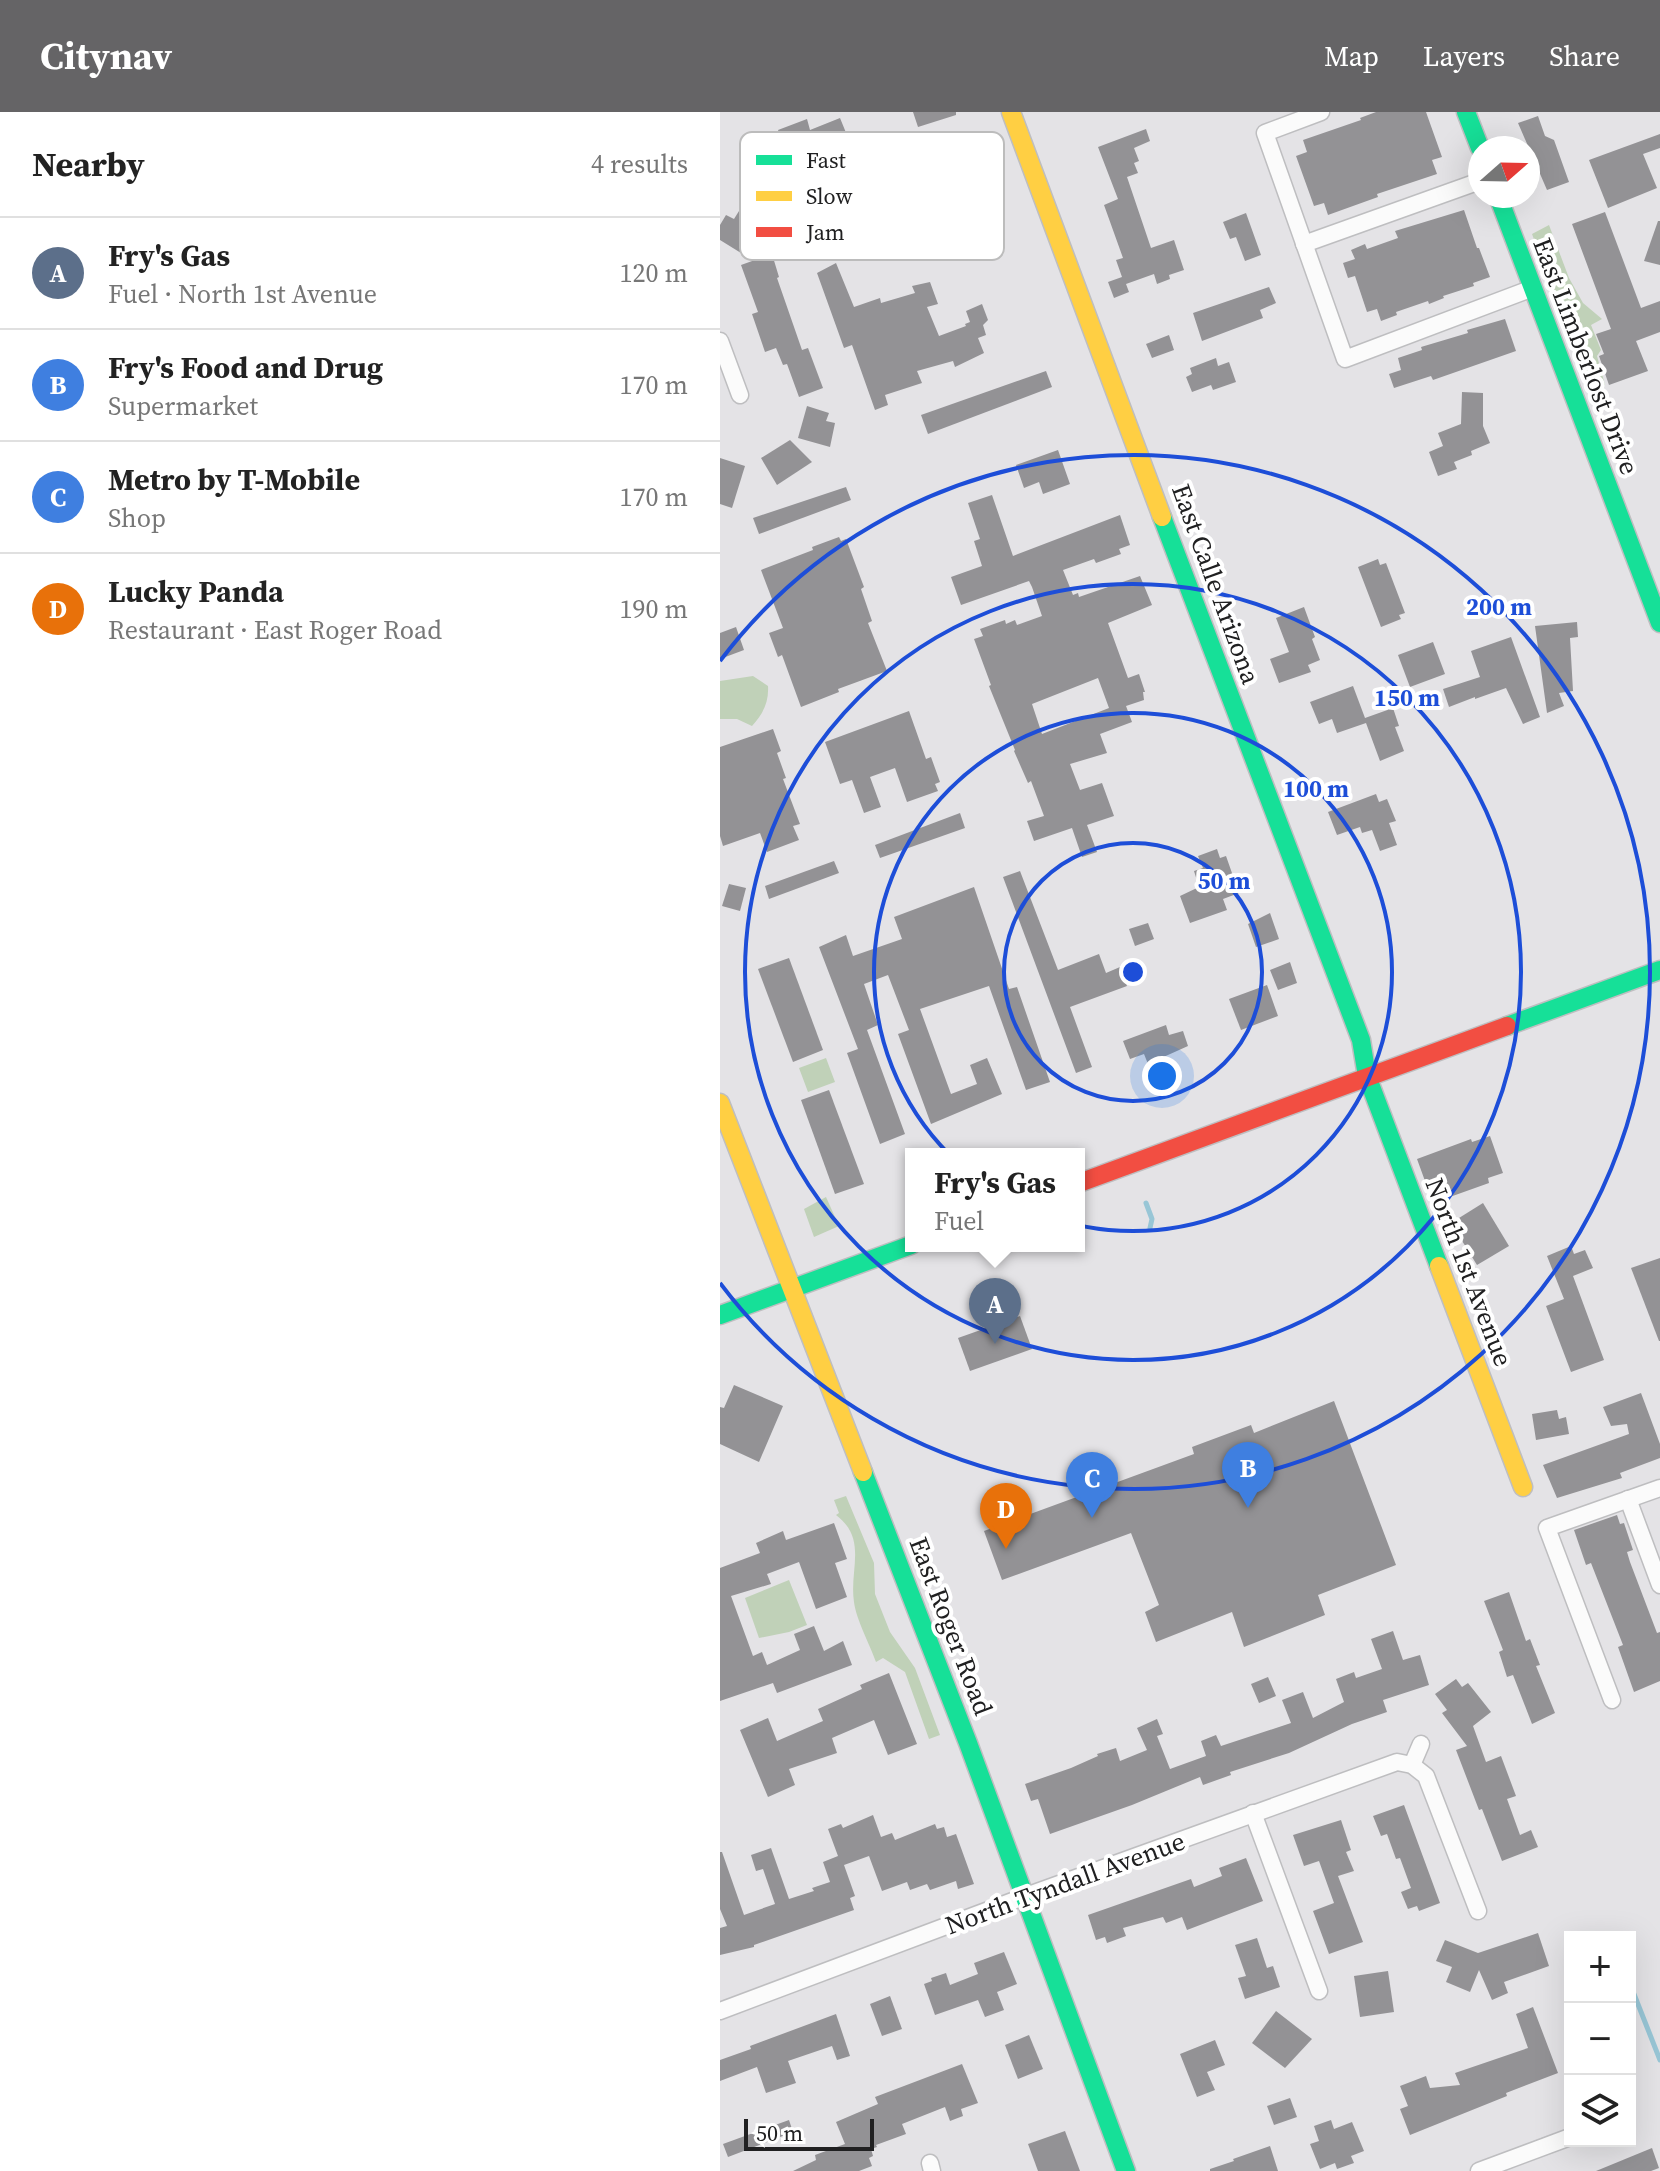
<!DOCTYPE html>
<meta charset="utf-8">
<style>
body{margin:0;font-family:"Source Serif 4",serif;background:#f2f2f2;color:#222}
.controls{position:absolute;right:24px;bottom:24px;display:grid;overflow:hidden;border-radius:0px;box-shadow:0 8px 32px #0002}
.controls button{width:72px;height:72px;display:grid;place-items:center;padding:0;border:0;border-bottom:2px solid #e0e0e0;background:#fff;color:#222;font:40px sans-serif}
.compass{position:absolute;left:748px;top:24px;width:72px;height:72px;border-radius:50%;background:#fff;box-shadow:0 8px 32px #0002;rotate:70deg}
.scale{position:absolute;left:24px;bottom:20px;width:130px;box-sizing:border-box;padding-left:8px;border:4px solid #202021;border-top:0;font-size:22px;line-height:28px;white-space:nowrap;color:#202021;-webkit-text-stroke:6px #fff;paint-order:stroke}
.you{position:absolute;left:442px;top:964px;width:28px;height:28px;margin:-20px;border:6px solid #fff;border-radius:50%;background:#1a73e8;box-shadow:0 0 0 12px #1a73e833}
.badge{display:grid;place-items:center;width:52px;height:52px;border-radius:50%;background:#656466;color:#fff;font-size:26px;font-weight:700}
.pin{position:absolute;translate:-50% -66px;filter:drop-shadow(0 2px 4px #0008)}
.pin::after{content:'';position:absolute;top:42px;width:28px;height:24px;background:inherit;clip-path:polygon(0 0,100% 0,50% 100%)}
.popup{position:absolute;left:185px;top:1036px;width:180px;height:104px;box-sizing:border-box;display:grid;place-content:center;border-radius:0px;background:#fff;filter:drop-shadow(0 2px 6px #0005);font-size:26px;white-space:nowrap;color:#767676}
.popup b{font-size:30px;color:#222}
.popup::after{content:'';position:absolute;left:50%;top:100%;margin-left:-16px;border:16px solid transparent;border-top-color:#fff}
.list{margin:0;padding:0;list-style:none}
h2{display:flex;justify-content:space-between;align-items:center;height:104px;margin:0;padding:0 32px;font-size:34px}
h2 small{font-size:26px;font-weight:400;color:#767676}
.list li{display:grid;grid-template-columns:52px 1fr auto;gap:24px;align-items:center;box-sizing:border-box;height:112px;padding:0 32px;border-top:2px solid #e0e0e0}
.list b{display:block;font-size:30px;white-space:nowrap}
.list p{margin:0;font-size:26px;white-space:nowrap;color:#767676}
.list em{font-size:26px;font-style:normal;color:#767676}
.icon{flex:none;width:44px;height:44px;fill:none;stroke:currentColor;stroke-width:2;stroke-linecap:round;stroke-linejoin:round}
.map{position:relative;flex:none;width:940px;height:2059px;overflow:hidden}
header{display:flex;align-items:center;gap:48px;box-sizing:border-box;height:112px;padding:0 40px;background:#656466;color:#fff}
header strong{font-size:38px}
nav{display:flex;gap:44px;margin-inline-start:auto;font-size:28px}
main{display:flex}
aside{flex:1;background:#fff}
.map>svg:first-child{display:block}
</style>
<header>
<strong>Citynav</strong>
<nav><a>Map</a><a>Layers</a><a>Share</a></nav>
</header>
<main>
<aside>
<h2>Nearby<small>4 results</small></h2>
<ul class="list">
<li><span class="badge" style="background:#5c6f8a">A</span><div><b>Fry's Gas</b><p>Fuel · North 1st Avenue</p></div><em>120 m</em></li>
<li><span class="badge" style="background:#3f7fe0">B</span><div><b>Fry's Food and Drug</b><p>Supermarket</p></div><em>170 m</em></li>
<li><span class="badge" style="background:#3f7fe0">C</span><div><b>Metro by T-Mobile</b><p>Shop</p></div><em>170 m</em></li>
<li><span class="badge" style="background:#e8710a">D</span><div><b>Lucky Panda</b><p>Restaurant · East Roger Road</p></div><em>190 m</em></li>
</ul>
</aside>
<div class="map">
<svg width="940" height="2059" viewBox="0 0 940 2059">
<rect width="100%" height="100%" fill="#e4e3e6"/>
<g fill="#c0d1b8">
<polygon points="829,113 849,166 863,191 882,207 871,213 881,238 877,244 885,273 871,278 812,122"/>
<path d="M33,564L48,574C49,590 43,602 32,614L17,607H0V569Z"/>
<polygon points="106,946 115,970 88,980 79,956"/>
<polygon points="106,1085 119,1114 94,1125 84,1097"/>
<path d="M126,1384L154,1451L155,1482L170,1520L195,1556L220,1623L209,1627L185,1560L163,1546L156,1550C150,1533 136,1507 134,1490C129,1458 148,1427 116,1403L119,1401L114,1388Z"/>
<polygon points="69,1468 87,1513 69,1520 39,1526 25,1486"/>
</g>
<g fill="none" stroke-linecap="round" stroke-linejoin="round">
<g stroke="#98c6d6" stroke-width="5">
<polyline points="426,1091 432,1107 430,1116"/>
<polyline points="910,1872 940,1948"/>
</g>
</g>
<g fill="#939295" fill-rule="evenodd">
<polygon points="193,0 236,0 236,3 198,15"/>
<polygon points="656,0 706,0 722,45 712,48 717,62 657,82 658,85 608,103 604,91 594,94 576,44 587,40 583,28 641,8 640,6"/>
<polygon points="818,4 825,24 834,28 849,70 827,78 798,11"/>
<polygon points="120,6 131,33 100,45 114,84 136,75 147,103 97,120 94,114 88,117 55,29 61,27 58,18 87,7 90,18"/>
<polygon points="426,17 430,29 414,36 419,49 414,51 418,61 407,65 431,136 454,128 464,158 449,163 450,167 437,172 434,162 406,172 409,180 394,186 388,170 402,165 396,148 403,146 384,93 398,87 378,35"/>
<polygon points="940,22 940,36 923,42 937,76 888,96 869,48"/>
<polygon points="252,25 256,38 260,38 267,59 241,67 257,111 250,114 251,116 232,123 229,115 226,116 211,76 201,79 195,60 231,47 227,34"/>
<polygon points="744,98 757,136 759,136 770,165 753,171 754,174 723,184 724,186 709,192 708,189 676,200 677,203 661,209 657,197 647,200 635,164 628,166 623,151 635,147 631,138 645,132 647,137 678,126 675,119"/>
<polygon points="19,99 38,110 21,141 0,128 0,113 6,103 14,107"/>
<polygon points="885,100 921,196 940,189 940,220 916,229 928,259 889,273 879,244 884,242 876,222 891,217 852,112"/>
<polygon points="526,101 541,143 525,149 516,125 510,127 503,110"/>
<polygon points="189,102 196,122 178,129 177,125 168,128 162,112"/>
<polygon points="938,109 940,109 940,153 924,149"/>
<polygon points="52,142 59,165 57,166 82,238 88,236 103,276 79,285 67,252 63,253 56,236 45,240 32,202 38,200 21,153"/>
<polygon points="116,151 134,195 160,186 161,191 195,181 192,174 210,170 218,192 207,195 219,224 246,214 245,212 250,210 246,199 262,192 268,208 263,213 266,223 258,226 264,241 235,255 233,249 197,259 202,271 165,283 168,293 155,298 132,233 124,236 97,161"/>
<polygon points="549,175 556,191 540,198 543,206 482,229 473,201"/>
<polygon points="785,207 796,239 713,268 711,264 674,276 669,262 681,258 678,246 702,238 701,235 748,221 747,218"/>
<polygon points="449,223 454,238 432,246 426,232"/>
<polygon points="496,246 498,254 509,250 516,270 493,278 491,273 472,280 466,265 472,262 470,256"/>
<polygon points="326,259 332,275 208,322 201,303"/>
<polygon points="742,280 763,281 763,314 770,331 751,339 752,343 734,350 737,357 718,364 709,340 723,334 718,321 741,312"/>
<polygon points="87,294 109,301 106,309 115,311 110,335 78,326"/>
<polygon points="70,328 92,350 57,373 41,346"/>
<polygon points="338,338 350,372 323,382 319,370 304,376 296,353"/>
<polygon points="0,346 25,354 12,396 0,392"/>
<polygon points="126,375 131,388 39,422 33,406"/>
<path d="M272,383L293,444L400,403L410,433L399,437L401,442L376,451L374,447L343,458L353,483L358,481L359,485L420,464L432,493L388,511L408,566L419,562L425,580H423L424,588L406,594L412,610L380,622L387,641L350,652L360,678L382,671L394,704L367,713L377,740L362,745L352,716L314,729L307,709L324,704L311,669L308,671L294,639L295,638L269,574L271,573L254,527L263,524L260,517L285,508L286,512L295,508L297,513L322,504L312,475L309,469L241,493L231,465L262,454L254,429L260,427L248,391ZM378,566L389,596L322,622L312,592Z"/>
<polygon points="119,425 121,429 126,427 144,475 141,477 152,509 148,511 167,559 118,577 119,580 81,595 62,543 58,545 49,521 63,516 41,458 93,438 92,435"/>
<polygon points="658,447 660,453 666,451 685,501 679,503 681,507 661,515 638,455"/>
<polygon points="584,495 595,525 592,527 600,548 588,553 591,560 559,571 550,547 569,540 556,506"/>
<polygon points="857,510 858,525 850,526 853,579 839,581 844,594 827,601 815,514"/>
<polygon points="16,515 24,538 0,547 0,521"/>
<polygon points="791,525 820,605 803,612 786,576 755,587 755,585 729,595 723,577 760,565 751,539"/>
<polygon points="713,530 725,562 690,575 678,543"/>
<polygon points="633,574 645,606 673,596 679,614 675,615 684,639 660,649 646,611 617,621 612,607 599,612 590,590"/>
<polygon points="189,599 206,647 211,645 220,670 215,672 218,679 187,690 175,656 150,665 161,695 144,701 132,668 120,672 105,630"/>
<polygon points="53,617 61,639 57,641 66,666 63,667 80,712 73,714 79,728 47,740 40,721 3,734 0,724 0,635"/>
<polygon points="656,682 659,690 667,687 676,709 669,711 677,733 660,739 652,718 642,721 640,715 617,723 608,700"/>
<polygon points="240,701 245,716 160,746 155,733"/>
<polygon points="497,737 500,746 506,744 519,781 503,787 507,798 470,811 460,784 479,775 474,759 483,756 478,744"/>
<polygon points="114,749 119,761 49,787 45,774"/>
<polygon points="300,759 338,858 379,842 386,861 400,855 407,874 350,895 372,955 356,961 283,765"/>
<polygon points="9,772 26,776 20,799 2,794"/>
<polygon points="254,775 289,877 297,875 330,970 306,978 269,874 200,897 231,982 257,972 250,953 267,946 282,982 211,1012 178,922 189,918 168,863 144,872 158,913 147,918 185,1022 160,1032 127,941 138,937 99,835 126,823 133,844 182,827 174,805"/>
<polygon points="550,801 559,827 536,835 528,812"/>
<polygon points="428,811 434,827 415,834 409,817"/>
<polygon points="69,846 103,938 73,950 38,857"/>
<polygon points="570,850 577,871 558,878 550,858"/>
<polygon points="547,873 558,904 521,918 509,887"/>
<polygon points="446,913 449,923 463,919 468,934 428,952 424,942 410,947 403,929"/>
<polygon points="109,978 144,1072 115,1082 81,988"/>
<polygon points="770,1024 783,1061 768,1066 769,1071 713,1091 697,1047 751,1027 752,1030"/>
<polygon points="763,1091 789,1134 757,1153 731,1111"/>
<polygon points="851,1134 854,1142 865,1138 873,1156 853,1164 884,1248 851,1260 826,1194 844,1187 827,1144"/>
<polygon points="940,1146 940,1229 939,1229 911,1156"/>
<polygon points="300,1204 312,1237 250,1259 238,1226"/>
<polygon points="14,1273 63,1294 39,1350 0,1332 0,1295 4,1296"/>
<polygon points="921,1281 940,1332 940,1346 900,1361 902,1366 837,1386 823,1353 909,1322 907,1312 891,1314 883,1295"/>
<polygon points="614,1289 676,1453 598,1483 605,1503 524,1535 512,1500 436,1530 425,1500 439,1493 411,1421 282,1468 264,1419 474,1342 472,1335 531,1313 534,1321"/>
<polygon points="837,1298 839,1307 846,1305 849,1322 816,1328 812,1302"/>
<polygon points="897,1403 900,1412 904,1411 913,1438 907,1440 910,1450 937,1521 940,1520 940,1569 914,1580 898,1535 903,1533 871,1451 866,1453 854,1418"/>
<polygon points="114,1411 127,1447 115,1451 127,1485 96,1497 79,1450 47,1462 51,1472 11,1484 33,1544 42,1540 47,1553 80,1538 74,1522 94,1514 104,1539 123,1529 132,1553 57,1581 53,1571 0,1589 0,1456 40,1441 36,1431 63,1419 66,1428"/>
<polygon points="789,1480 806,1529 810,1527 820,1553 816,1554 835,1601 812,1612 793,1563 787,1565 779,1540 783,1538 764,1489"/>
<polygon points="673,1519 683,1548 700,1543 709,1573 663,1588 667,1600 632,1612 569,1641 510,1660 511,1663 483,1673 480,1665 412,1693 330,1722 318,1687 311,1689 305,1672 351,1656 378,1644 377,1642 396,1636 400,1649 427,1638 417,1616 437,1607 443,1622 437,1624 450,1657 486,1644 481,1629 496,1623 501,1634 571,1611 562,1588 583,1580 593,1606 624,1590 616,1567 634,1560 636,1566 662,1557 651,1527"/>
<polygon points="169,1561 197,1632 168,1643 154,1608 112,1626 117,1641 69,1657 75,1673 48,1685 20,1618 48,1606 57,1629 103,1609 98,1597 142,1577 140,1573"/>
<polygon points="548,1565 556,1584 539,1591 531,1572"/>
<polygon points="736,1567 742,1575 748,1571 771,1600 753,1614 766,1650 781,1644 796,1684 787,1687 800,1723 811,1718 818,1735 782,1749 762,1697 759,1698 736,1638 747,1634 722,1601 727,1598 715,1582"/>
<polygon points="684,1693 720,1791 699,1799 697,1794 688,1797 681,1780 691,1776 680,1746 676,1747 667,1722 661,1724 653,1704"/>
<polygon points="153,1703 161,1725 172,1721 175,1728 215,1712 217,1717 224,1715 227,1725 236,1722 254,1772 238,1777 236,1769 210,1778 207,1772 190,1778 187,1770 162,1779 149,1744 124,1753 135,1784 130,1786 134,1798 34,1833 34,1835 0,1843 0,1816 7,1814 0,1797 0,1740 2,1740 24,1803 55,1792 43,1757 36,1759 31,1743 51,1736 69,1787 94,1779 92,1776 110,1770 103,1750 118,1744 108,1717 121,1712 123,1716"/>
<polygon points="621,1708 631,1738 626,1740 634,1759 618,1764 643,1830 609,1842 593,1799 614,1791 599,1749 584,1754 573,1723"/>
<polygon points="526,1746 543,1789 467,1818 462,1805 446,1811 443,1805 403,1816 406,1824 387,1831 385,1825 376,1828 368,1803 471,1767 474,1775 502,1764 499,1756"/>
<polygon points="818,1821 829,1854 784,1870 788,1881 772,1888 759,1858 750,1880 726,1870 732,1855 716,1849 725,1828 758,1841"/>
<polygon points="537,1826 547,1856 553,1854 560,1875 525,1887 518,1866 526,1864 515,1833"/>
<polygon points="284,1840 297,1872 277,1880 284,1898 265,1905 258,1888 215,1903 204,1872 212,1869 211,1866 226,1861 230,1873 258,1862 254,1851"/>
<polygon points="668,1859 674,1900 640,1905 634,1864"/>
<polygon points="170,1884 182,1917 162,1924 150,1892"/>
<polygon points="813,1895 838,1961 786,1981 787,1984 690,2023 680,1997 688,1994 680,1974 706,1964 710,1976 740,1973 735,1961 808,1936 796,1902"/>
<polygon points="556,1899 592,1927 565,1956 532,1931"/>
<polygon points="116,1902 130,1944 117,1948 112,1934 68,1949 76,1971 46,1981 37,1955 0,1969 0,1948 31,1937 30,1934"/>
<polygon points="309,1923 323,1957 298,1967 285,1933"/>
<polygon points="495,1928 505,1953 487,1960 495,1978 477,1985 460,1942"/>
<polygon points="242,1952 258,1991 241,1997 243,2004 230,2009 225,1995 182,2012 186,2022 156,2033 157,2035 151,2037 153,2044 149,2046 152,2054 139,2059 73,2059 96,2048 95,2043 125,2032 116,2010 158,1992 155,1985"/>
<polygon points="570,1986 577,2005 554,2013 547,1994"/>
<polygon points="69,2008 73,2020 8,2045 3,2032"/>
<polygon points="611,2008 614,2017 632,2010 644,2039 631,2044 634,2051 617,2057 615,2051 600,2057 590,2032 599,2029 594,2014"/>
<polygon points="345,2019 360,2059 318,2059 308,2032"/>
<polygon points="550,2034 558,2059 490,2059 490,2057 514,2049 513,2047"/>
<polygon points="932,2036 939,2056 931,2059 876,2059"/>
</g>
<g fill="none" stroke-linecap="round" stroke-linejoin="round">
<defs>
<g id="street">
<polyline points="601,0 545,21 625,247 813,176"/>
<polyline points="584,132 760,69"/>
<polyline points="0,229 20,283"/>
<polyline points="908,1387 940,1473"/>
<polyline points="892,1588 827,1416 940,1376"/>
<polyline points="692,1653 701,1632"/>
<polyline points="533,1701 599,1879"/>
<polyline points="0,1899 306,1784 677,1650 692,1653 706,1664 758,1799"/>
<polyline points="210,2051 212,2059"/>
<polyline points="759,2059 850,2025"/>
</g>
<g id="fast">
<polyline points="746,0 760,36"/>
<polyline points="778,84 940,511"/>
<polyline points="442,405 641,928 647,964 719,1154"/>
<polyline points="787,914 940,858"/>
<polyline points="0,1203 191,1133"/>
<polyline points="143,1360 248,1631 406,2059"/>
</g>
<g id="slow">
<polyline points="291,0 442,405"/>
<polyline points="0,991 143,1360"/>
<polyline points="719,1154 803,1375"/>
</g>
<polyline id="jam" points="359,1071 787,914"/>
</defs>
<use href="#street" stroke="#bebec0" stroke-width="19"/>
<use href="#fast" stroke="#bebec0" stroke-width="21"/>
<use href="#slow" stroke="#bebec0" stroke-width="21"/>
<use href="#jam" stroke="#bebec0" stroke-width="21"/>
<use href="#street" stroke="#fbfbfb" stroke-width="16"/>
<use href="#fast" stroke="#16e098" stroke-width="18"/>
<use href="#slow" stroke="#ffcf43" stroke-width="18"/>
<use href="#jam" stroke="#f24e42" stroke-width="18"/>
</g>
<g fill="none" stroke="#1d4ed8" stroke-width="4">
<circle cx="413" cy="860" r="129"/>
<circle cx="413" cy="860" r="259"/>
<circle cx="413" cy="860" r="388"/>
<path d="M0 549A517 517 0 1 1 0 1171"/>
</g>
<g text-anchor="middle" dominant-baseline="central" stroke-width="8" stroke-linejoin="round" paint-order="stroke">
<g font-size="26" fill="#202021" stroke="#fff">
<text transform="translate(866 244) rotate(69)">East Limberlost Drive</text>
<text transform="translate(496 472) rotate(70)">East Calle Arizona</text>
<text transform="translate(749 1160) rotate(69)">North 1st Avenue</text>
<text transform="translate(231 1514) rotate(69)">East Roger Road</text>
<text transform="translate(345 1771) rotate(-20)">North Tyndall Avenue</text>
</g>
</g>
<rect x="20" y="20" width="264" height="128" rx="12" fill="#fff" stroke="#bcbcbc" stroke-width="2"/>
<rect x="36" y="43" width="36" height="10" fill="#16e098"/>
<rect x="36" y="79" width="36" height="10" fill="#ffcf43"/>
<rect x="36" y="115" width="36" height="10" fill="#f24e42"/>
<g font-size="22" fill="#202021">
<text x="86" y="56">Fast</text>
<text x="86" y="92">Slow</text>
<text x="86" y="128">Jam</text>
</g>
<circle cx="413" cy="860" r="12" fill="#1d4ed8" stroke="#fff" stroke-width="4"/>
<g font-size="24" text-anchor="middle" font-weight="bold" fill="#1d4ed8" stroke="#fff" stroke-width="8" stroke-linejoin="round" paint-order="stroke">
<text x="779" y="503">200 m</text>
<text x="687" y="594">150 m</text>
<text x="596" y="685">100 m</text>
<text x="504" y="777">50 m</text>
</g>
</svg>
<div class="controls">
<button>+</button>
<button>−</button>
<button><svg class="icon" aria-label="layers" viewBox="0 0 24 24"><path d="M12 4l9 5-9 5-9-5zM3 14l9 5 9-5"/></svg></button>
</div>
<svg class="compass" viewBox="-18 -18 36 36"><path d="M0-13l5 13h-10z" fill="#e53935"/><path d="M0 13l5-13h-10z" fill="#767676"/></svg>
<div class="scale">50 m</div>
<div class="you"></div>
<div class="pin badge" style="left:275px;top:1232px;background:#5c6f8a">A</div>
<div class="popup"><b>Fry's Gas</b>Fuel</div>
<div class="pin badge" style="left:528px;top:1396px;background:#3f7fe0">B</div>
<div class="pin badge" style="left:372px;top:1406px;background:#3f7fe0">C</div>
<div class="pin badge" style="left:286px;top:1437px;background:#e8710a">D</div>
</div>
</main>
